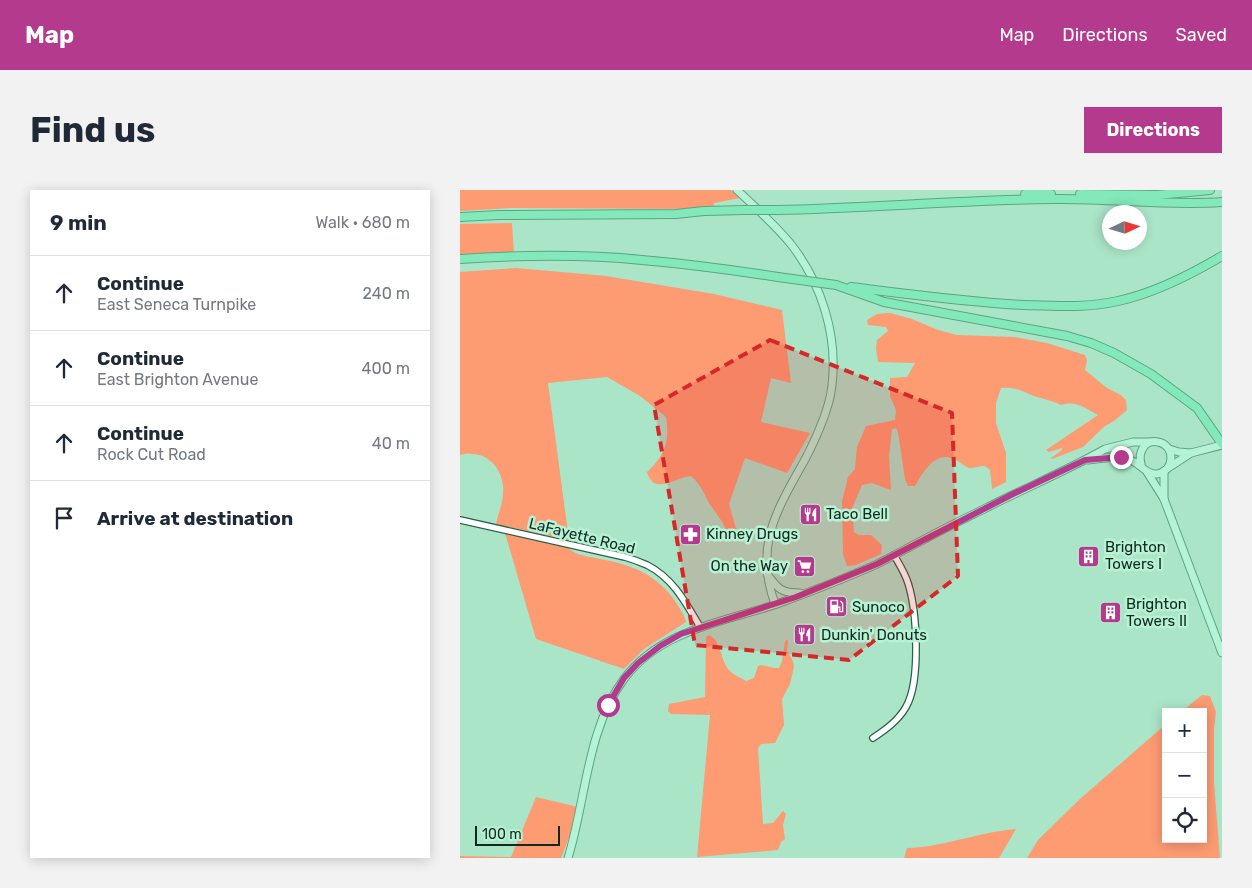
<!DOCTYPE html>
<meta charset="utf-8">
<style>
body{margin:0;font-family:Rubik,sans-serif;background:#f2f2f3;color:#1f2937}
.controls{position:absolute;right:15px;bottom:15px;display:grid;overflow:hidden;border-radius:0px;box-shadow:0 2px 12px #0003}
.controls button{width:45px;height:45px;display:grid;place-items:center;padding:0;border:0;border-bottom:1px solid #e0e1e3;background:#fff;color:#1f2937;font:25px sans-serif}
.compass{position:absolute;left:642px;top:15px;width:45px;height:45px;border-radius:50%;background:#fff;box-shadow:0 2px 12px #0003;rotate:86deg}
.scale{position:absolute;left:15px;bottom:12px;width:85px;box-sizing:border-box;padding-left:5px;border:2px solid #11281e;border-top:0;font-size:14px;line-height:18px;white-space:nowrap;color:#11281e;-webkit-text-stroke:4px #b8f2d5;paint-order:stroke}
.stop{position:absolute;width:15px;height:15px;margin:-11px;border:4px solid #b33a8d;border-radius:50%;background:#fff}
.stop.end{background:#b33a8d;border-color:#fff;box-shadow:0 1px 5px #0008}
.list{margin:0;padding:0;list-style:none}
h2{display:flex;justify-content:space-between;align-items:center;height:65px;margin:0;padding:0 20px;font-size:21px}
h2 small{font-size:16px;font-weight:400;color:#747a83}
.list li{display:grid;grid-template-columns:32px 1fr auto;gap:15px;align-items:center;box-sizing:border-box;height:75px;padding:0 20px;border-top:1px solid #e0e1e3}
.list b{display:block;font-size:19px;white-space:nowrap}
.list p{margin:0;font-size:16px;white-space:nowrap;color:#747a83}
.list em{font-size:16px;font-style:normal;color:#747a83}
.icon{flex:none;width:28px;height:28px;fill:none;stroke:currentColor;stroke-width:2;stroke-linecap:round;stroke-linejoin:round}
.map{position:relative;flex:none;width:762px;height:668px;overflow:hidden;border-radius:0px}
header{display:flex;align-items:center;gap:30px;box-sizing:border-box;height:70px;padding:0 25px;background:#b33a8d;color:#fff}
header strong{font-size:24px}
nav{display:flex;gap:28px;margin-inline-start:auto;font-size:18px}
.intro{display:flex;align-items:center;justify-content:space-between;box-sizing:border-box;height:120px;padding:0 30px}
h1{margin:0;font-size:35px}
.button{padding:12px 22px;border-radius:0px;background:#b33a8d;color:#fff;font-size:18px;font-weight:700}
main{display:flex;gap:30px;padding:0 30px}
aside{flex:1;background:#fff;border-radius:0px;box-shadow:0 2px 12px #0003}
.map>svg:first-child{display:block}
</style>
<header>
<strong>Map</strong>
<nav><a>Map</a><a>Directions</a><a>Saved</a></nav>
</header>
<div class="intro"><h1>Find us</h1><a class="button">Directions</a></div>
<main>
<aside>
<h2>9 min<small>Walk · 680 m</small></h2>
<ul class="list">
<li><svg class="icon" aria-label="ahead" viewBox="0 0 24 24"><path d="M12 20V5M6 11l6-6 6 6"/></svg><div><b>Continue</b><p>East Seneca Turnpike</p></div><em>240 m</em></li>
<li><svg class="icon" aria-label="ahead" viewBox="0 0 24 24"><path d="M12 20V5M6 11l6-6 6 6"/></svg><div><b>Continue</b><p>East Brighton Avenue</p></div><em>400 m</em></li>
<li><svg class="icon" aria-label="ahead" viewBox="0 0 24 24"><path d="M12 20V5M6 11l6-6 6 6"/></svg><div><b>Continue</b><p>Rock Cut Road</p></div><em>40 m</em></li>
<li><svg class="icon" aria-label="arrive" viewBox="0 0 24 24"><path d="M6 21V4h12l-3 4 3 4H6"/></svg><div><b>Arrive at destination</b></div></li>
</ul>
</aside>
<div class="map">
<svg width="762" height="668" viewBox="0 0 762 668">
<rect width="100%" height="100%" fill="#abe5c8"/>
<g fill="#fd9b73">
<polygon points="0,0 271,0 280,8 254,13 253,19 51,18 0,21"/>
<polygon points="52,33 54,64 0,66 0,34"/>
<path d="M56,78L146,86L254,104L322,120L331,193L311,188L301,232L350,243L327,283L285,268L269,314L277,342L268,347C265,334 258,326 251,316C244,305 242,295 231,286C213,288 194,306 187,282C205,265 210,252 206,227L180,206L147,187L88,193L109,350L36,334C38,324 43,313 43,303C45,285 32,264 12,264C8,263 4,264 0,265V82Z"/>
<path d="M430,123L452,129L478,140L497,145L555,147L587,153L625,165L627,170L625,180L647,198L661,205L666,210L667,220L654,231L645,236L623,257L592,269L591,268L602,260V258L589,262L586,260L638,225C625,218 616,210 601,215C591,210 582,209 571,205C560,200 554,197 541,198L536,213V233L546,263V292L532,299L530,280L525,276C520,276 514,278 510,278C504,277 501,272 496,270C476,259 464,281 455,296H448L445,289L438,242L436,238L432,239L429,266L431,300L412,293L402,295L392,318L394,342L398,345H411L422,355L421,364L396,375L387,376L383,364L382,311L388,287L395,279L397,257L406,236L435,230L436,220L430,206V188L447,187L455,173L418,172L416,158L417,150L428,141L426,137L408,135L407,130L417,124Z"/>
<path d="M45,343L107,357C116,366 128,366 140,369C169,374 194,383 213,408C218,416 224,423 226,432L184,459L164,479L76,449Z"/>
<path d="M249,445C262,451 260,470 269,480C272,484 281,488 286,491L294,488L298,476L301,475L315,478H319L322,471L325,452L326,450H328L327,461L333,471L334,477L330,494L322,509L324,535L315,553L301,554L298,558L303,634L313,633L323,621L326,624L323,635L325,649L321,652L318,660L237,667L250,525L211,524L208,521L209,514L245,507L246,447Z"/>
<polygon points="742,505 750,506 756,522 754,539 754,593 760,668 567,668 578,650 620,609 706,534 706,649 743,649 743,522 721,522"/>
<polygon points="76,607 118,617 113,637 101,668 0,668 0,666 51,667"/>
<path d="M556,639L539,668H444L447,658C484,657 519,642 556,639Z"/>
</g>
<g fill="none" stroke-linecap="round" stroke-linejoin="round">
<defs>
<g id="minor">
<path d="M0,330L165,367C172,369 180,372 187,375C213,388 226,413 240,437"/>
<path d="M413,548C425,540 438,531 446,517C461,491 457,421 448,393C445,383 439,374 434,365"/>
</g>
<g id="major">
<path d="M277,0C295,17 314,34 330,53C361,92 378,145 372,195C370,220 351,260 338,282C312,328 296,362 315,414"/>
<polyline points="709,259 719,262 731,263"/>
<path d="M628,270C642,269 657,265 670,270C680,273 686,285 697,284C715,282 716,255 698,252C684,249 678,263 681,274"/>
<polyline points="708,278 731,263 762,255"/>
<polyline points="687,282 704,309 762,463"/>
<polyline points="704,309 704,281"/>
<path d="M307,384C318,399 321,403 340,403"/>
<path d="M108,668C126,610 127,538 164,489C200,440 263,432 317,414C350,402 383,389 415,375C432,367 449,357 465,349C485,338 506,328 526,318C565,298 606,281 645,259L673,252H689"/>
</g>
<g id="highway">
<polyline points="565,4 591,4"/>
<polyline points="620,4 697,5 750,0"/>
<path d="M316,20C409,18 502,10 594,9C650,8 706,16 762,12"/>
<polyline points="0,27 39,25 216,24 244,21 285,20"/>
<path d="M0,69C61,65 122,64 182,70C228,74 273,80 318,87"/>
<polyline points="376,95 424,112 607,146 631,153 654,163 691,184 737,218 762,254"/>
<path d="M391,97C448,104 506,112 564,115C595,116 628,118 658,111C695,103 730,85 762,66"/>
</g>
</defs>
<use href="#minor" stroke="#2a6149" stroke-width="8"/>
<use href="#major" stroke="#5ba583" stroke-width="9"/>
<use href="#highway" stroke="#5ba583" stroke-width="10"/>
<use href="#minor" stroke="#fff" stroke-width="5.5"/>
<use href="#major" stroke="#b5f2d6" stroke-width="7"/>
<use href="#highway" stroke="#83e9ba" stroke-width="8"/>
<defs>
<g id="highway-bridge">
<polyline points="285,20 316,20"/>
<polyline points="318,87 376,95"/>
</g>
</defs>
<use href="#highway-bridge" stroke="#5ba583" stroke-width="10" stroke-linecap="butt"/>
<use href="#highway-bridge" stroke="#83e9ba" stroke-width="8"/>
</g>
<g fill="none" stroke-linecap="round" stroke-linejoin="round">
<polyline stroke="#b33a8d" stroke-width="6" points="148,515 164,488 178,473 200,456 221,444 336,407 417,374 553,304 625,270 661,267"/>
</g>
<path fill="#d62828" fill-opacity="0.2" stroke="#d62828" stroke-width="4" stroke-dasharray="10 6" stroke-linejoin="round" d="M310,150L492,223L498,386L389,470L235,455L194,215Z"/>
<defs>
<symbol id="restaurant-square" viewBox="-11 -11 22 22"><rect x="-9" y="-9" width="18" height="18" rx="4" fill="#b33a8d" stroke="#b8f2d5"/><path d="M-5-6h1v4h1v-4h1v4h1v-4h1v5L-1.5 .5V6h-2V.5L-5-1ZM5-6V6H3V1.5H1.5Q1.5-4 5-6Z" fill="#fff"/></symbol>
<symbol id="pharmacy-square" viewBox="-11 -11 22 22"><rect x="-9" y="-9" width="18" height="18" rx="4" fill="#b33a8d" stroke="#b8f2d5"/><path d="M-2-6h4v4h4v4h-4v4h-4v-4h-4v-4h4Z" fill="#fff"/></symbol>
<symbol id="building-square" viewBox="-11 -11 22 22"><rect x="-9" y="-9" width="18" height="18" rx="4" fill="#b33a8d" stroke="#b8f2d5"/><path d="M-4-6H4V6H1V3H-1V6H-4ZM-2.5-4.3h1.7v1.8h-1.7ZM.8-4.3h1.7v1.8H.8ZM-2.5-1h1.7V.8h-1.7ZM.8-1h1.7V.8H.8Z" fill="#fff"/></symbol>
<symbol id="supermarket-square" viewBox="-11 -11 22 22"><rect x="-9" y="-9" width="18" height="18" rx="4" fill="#b33a8d" stroke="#b8f2d5"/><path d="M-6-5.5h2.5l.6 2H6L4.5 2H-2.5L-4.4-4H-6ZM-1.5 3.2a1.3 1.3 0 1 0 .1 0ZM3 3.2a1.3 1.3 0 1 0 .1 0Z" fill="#fff"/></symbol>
<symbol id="fuel-square" viewBox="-11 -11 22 22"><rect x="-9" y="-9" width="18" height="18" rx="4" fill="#b33a8d" stroke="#b8f2d5"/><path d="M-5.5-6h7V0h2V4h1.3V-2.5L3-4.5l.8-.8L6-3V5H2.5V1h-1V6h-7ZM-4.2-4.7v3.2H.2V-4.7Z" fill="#fff"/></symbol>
</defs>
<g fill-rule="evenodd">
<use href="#restaurant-square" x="338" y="312" width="25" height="25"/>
<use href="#pharmacy-square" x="218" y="332" width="25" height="25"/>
<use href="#building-square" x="616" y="354" width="25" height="25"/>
<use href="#supermarket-square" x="332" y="364" width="25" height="25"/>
<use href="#fuel-square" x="364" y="404" width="25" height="25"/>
<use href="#building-square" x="638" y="410" width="25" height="25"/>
<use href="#restaurant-square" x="332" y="432" width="25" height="25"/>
</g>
<g text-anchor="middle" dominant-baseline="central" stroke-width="5" stroke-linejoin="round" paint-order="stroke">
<g font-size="15" fill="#11281e" stroke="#b8f2d5" text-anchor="start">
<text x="366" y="324">Taco Bell</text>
<text x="246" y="344">Kinney Drugs</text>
<text x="645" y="357">Brighton<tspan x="645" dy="17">Towers I</tspan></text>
<text x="328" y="376" text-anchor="end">On the Way</text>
<text x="666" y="414">Brighton<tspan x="666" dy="17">Towers II</tspan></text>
<text x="392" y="417">Sunoco</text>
<text x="361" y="445">Dunkin' Donuts</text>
</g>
<g font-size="15" fill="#11281e" stroke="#b8f2d5">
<text transform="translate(122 346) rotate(14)">LaFayette Road</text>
</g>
</g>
</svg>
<div class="controls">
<button>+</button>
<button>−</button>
<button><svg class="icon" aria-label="locate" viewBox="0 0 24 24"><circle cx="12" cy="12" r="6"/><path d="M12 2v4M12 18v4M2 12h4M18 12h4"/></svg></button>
</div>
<svg class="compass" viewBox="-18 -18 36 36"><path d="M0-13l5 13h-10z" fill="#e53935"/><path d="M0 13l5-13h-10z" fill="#747a83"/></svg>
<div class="scale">100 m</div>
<div class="stop" style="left:148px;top:515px"></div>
<div class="stop end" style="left:661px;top:267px"></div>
</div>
</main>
